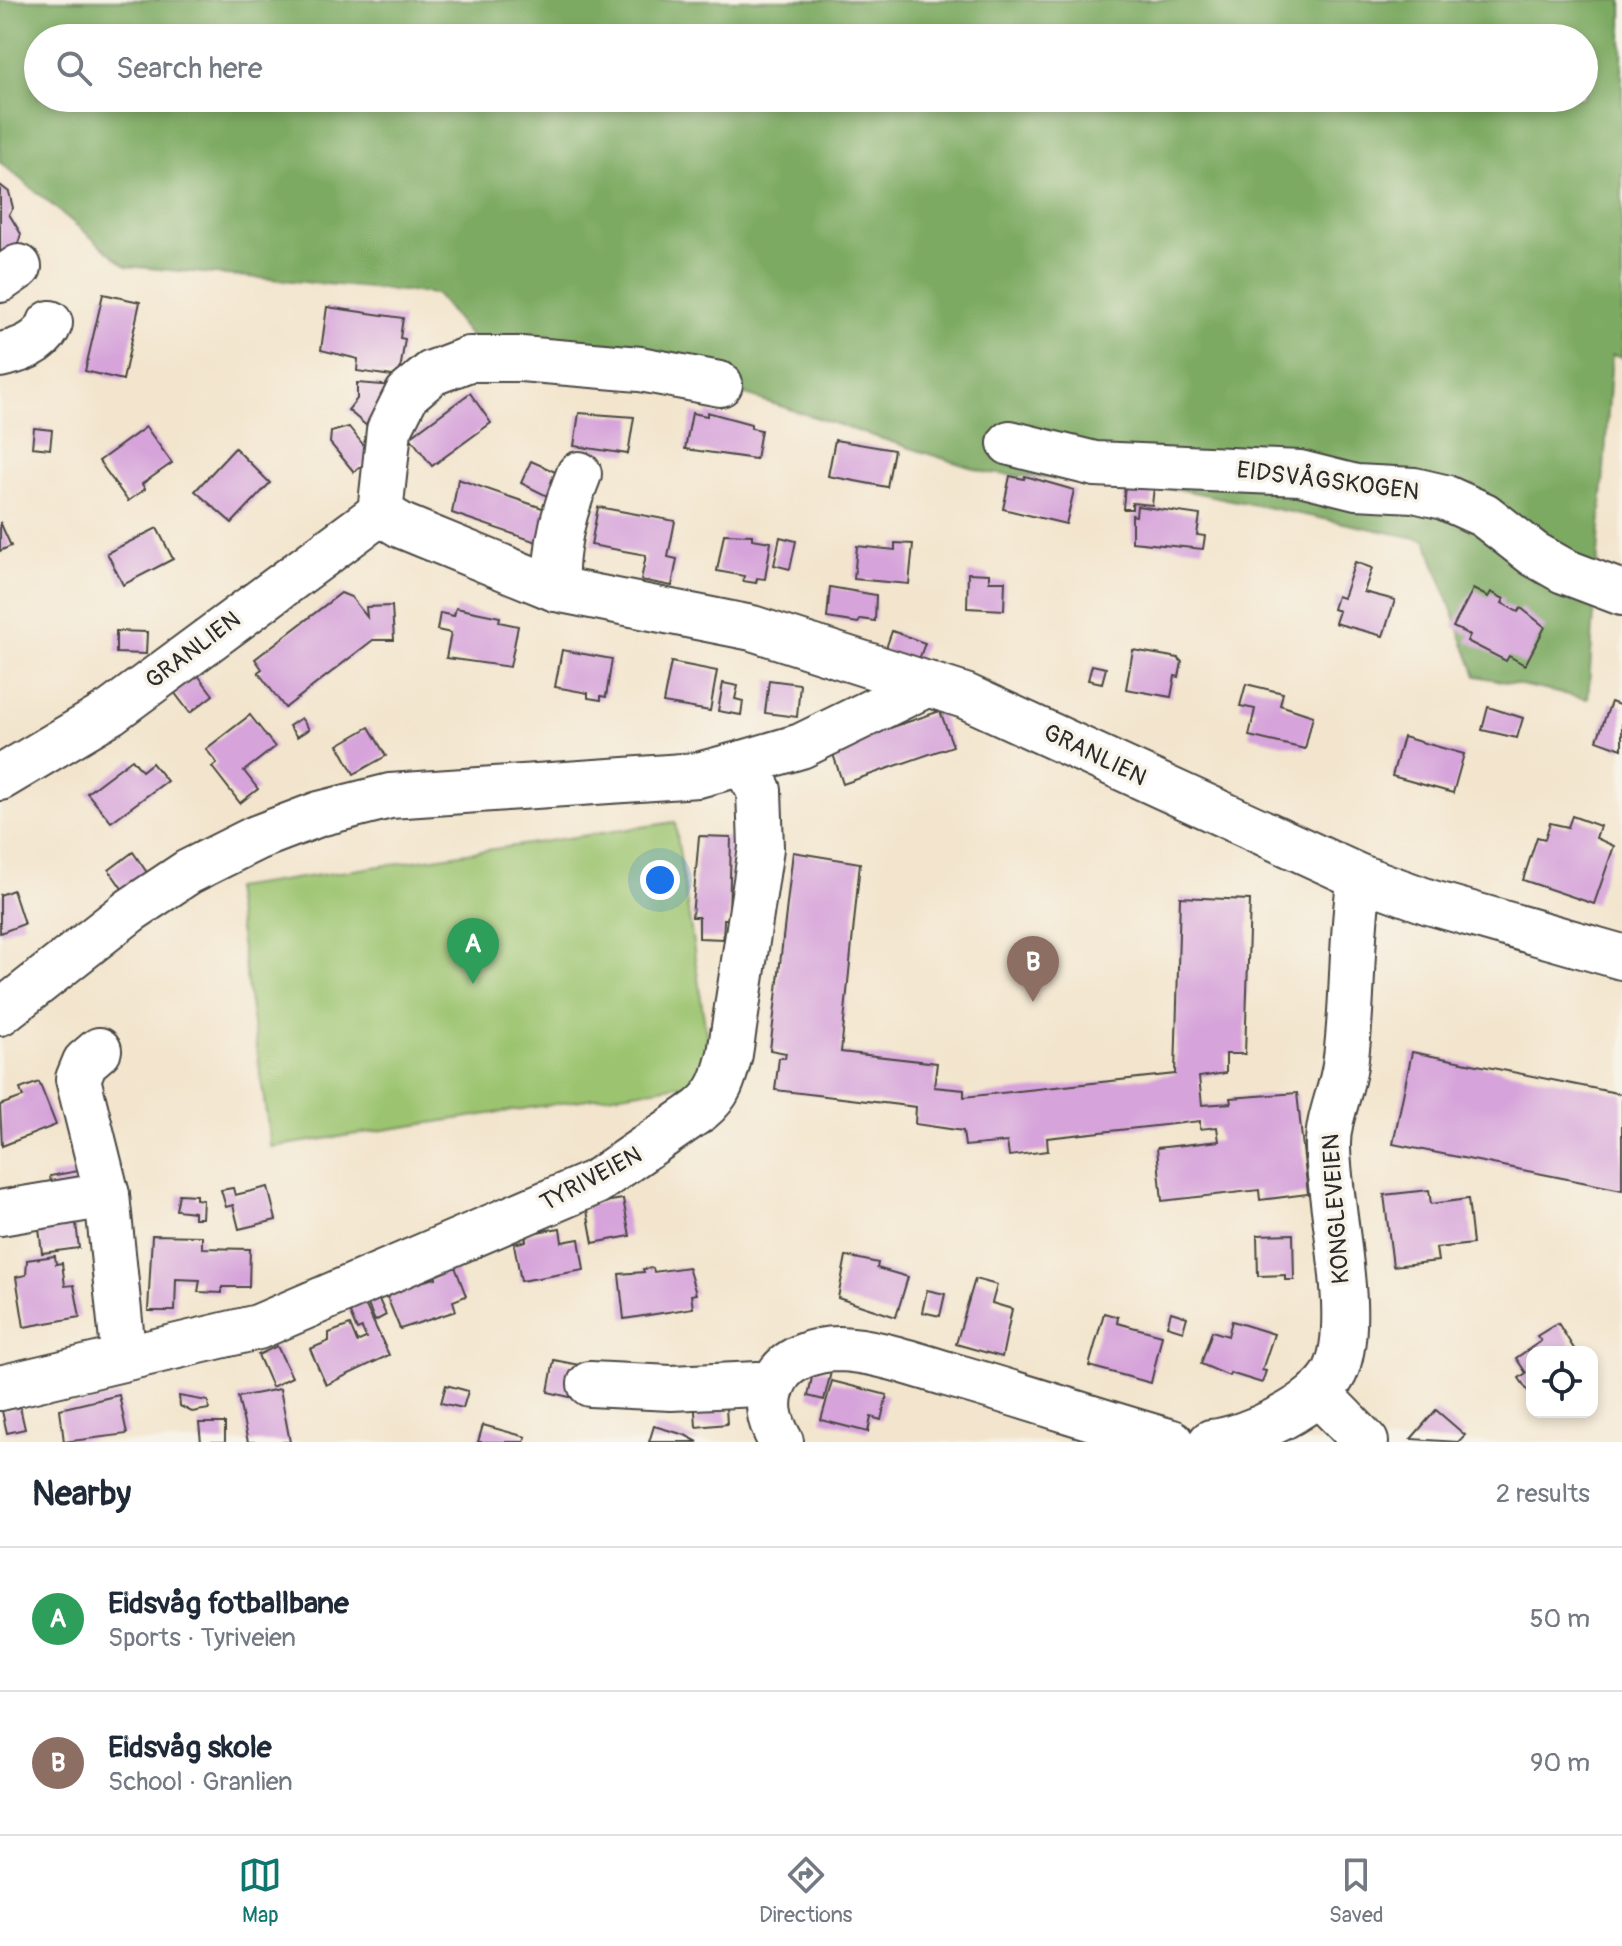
<!DOCTYPE html>
<meta charset="utf-8">
<style>
body{margin:0;font-family:Pangolin,sans-serif;background:#f6f6f7;color:#1f2937}
.controls{position:absolute;right:24px;bottom:24px;display:grid;overflow:hidden;border-radius:16px;box-shadow:0 4px 12px #0003}
.controls button{width:72px;height:72px;display:grid;place-items:center;padding:0;border:0;border-bottom:2px solid #e0e1e3;background:#fff;color:#1f2937;font:40px sans-serif}
.you{position:absolute;left:660px;top:880px;width:28px;height:28px;margin:-20px;border:6px solid #fff;border-radius:50%;background:#1a73e8;box-shadow:0 0 0 12px #1a73e833}
.badge{display:grid;place-items:center;width:52px;height:52px;border-radius:50%;background:#0f766e;color:#fff;font-size:26px;font-weight:700}
.pin{position:absolute;translate:-50% -66px;filter:drop-shadow(0 2px 4px #0008)}
.pin::after{content:'';position:absolute;top:42px;width:28px;height:24px;background:inherit;clip-path:polygon(0 0,100% 0,50% 100%)}
.list{margin:0;padding:0;list-style:none}
h2{display:flex;justify-content:space-between;align-items:center;height:104px;margin:0;padding:0 32px;font-size:34px}
h2 small{font-size:26px;font-weight:400;color:#747a83}
.list li{display:grid;grid-template-columns:52px 1fr auto;gap:24px;align-items:center;box-sizing:border-box;height:144px;padding:0 32px;border-top:2px solid #e0e1e3}
.list b{display:block;font-size:30px;white-space:nowrap}
.list p{margin:0;font-size:26px;white-space:nowrap;color:#747a83}
.list em{font-size:26px;font-style:normal;color:#747a83}
.icon{flex:none;width:44px;height:44px;fill:none;stroke:currentColor;stroke-width:2;stroke-linecap:round;stroke-linejoin:round}
.map{position:relative;flex:none;width:1622px;height:1442px;overflow:hidden}
.search{position:absolute;background:#fff;box-shadow:0 4px 12px #0003;left:24px;right:24px;top:24px;height:88px;display:flex;align-items:center;gap:20px;box-sizing:border-box;padding:0 28px;border-radius:44px;color:#747a83;font-size:30px}
.sheet{height:392px;background:#fff}
nav{display:flex;justify-content:space-around;align-items:center;box-sizing:border-box;height:112px;border-top:2px solid #e0e1e3;background:#fff;font-size:22px;color:#747a83}
nav a{display:grid;justify-items:center;gap:4px}
nav .on{color:#0f766e}
.map>svg:first-child{display:block}
</style>
<div class="map">
<svg width="1622" height="1442" viewBox="0 0 1622 1442">
<rect width="100%" height="100%" fill="#f7f3e8"/>
<filter id="ink" filterUnits="userSpaceOnUse"><feTurbulence type="fractalNoise" baseFrequency=".0125" numOctaves="2"/><feDisplacementMap in="SourceGraphic" scale="16" xChannelSelector="R" yChannelSelector="G"/><feConvolveMatrix kernelMatrix="1 2 1 2 8 2 1 2 1" color-interpolation-filters="sRGB"/></filter>
<filter id="wash" filterUnits="userSpaceOnUse"><feTurbulence type="fractalNoise" baseFrequency=".006" numOctaves="4" result="noise"/><feDisplacementMap in="SourceGraphic" scale="32" xChannelSelector="R" yChannelSelector="G"/><feGaussianBlur stdDeviation="1.8" result="paint"/><feColorMatrix in="noise" values="0 0 0 0 0 0 0 0 0 0 0 0 0 0 0 0 0 1.4 0 .05"/><feComposite in="paint" operator="in"/></filter>
<g filter="url(#wash)">
<rect width="100%" height="100%" fill="#f3e5cd"/>
<polygon fill="#9cc46f" stroke="#64784d" stroke-width="2" points="675,822 713,1080 271,1147 233,888"/>
<path fill="#7daa62" stroke="#546a46" stroke-width="2" fill-rule="evenodd" d="M0,0H1622V358L1612,355L1588,699L1476,676L1426,540L1178,489L988,473L662,368L498,371L436,294L126,266L0,162ZM38,38H1584V98H38Z"/>
<g id="blocks">
<g fill="#d6a3da">
<polygon points="0,185 9,192 13,208 9,214 21,234 17,247 0,258"/>
<polygon points="103,294 140,302 123,380 85,371"/>
<polygon points="327,307 403,318 400,338 405,339 399,377 357,371 358,359 321,350"/>
<polygon points="357,383 396,386 368,427 348,410 357,399"/>
<polygon points="470,393 491,423 432,466 410,437"/>
<polygon points="707,412 751,424 751,428 761,430 756,459 685,449 692,413 707,416"/>
<polygon points="579,413 634,417 628,454 574,446"/>
<polygon points="146,427 172,463 142,484 145,489 128,501 99,461"/>
<polygon points="349,427 373,457 354,472 330,443 331,432"/>
<polygon points="34,428 52,430 50,449 32,447"/>
<polygon points="835,440 894,450 887,487 828,476"/>
<polygon points="235,448 270,483 232,523 195,491"/>
<polygon points="531,461 562,475 551,498 521,483"/>
<polygon points="1010,476 1024,479 1025,476 1074,490 1066,524 1003,509"/>
<polygon points="458,479 551,511 545,545 452,513"/>
<polygon points="1125,484 1154,487 1152,505 1132,503 1132,509 1123,509"/>
<polygon points="1137,506 1200,515 1197,535 1205,536 1203,549 1132,542 1132,515 1136,516"/>
<polygon points="598,507 675,521 668,557 677,559 672,586 641,580 646,555 591,545"/>
<polygon points="0,522 11,546 0,551"/>
<polygon points="157,528 173,559 123,585 107,553"/>
<polygon points="724,534 752,535 752,539 771,542 765,579 757,578 756,583 743,581 744,576 717,571"/>
<polygon points="780,537 796,541 790,569 774,565"/>
<polygon points="895,543 913,544 909,584 854,579 857,546 895,550"/>
<polygon points="1355,562 1372,568 1364,592 1395,600 1383,636 1335,623 1339,611 1333,609 1337,596 1343,598"/>
<polygon points="968,573 989,574 989,581 1005,581 1004,610 967,608"/>
<polygon points="830,587 876,595 875,621 861,619 858,623 827,618"/>
<polygon points="1473,589 1488,597 1491,592 1504,599 1502,603 1518,612 1521,608 1545,627 1525,665 1509,656 1506,661 1467,641 1470,635 1453,627"/>
<polygon points="341,593 351,597 367,617 366,607 392,606 394,640 373,640 285,708 258,672 262,669 255,659"/>
<polygon points="456,608 500,617 499,622 518,626 510,667 446,658 451,633 437,630 440,613 454,616"/>
<polygon points="116,631 147,632 146,654 116,653"/>
<polygon points="892,631 925,643 918,662 885,651"/>
<polygon points="562,650 612,659 606,697 601,696 601,700 588,698 588,693 555,687"/>
<polygon points="1133,650 1178,658 1182,662 1179,677 1175,676 1171,697 1126,689"/>
<polygon points="671,662 717,671 710,711 663,703"/>
<polygon points="1092,665 1106,668 1102,683 1088,680"/>
<polygon points="194,670 213,695 190,713 171,688"/>
<polygon points="769,680 800,684 797,717 765,713"/>
<polygon points="723,683 738,686 735,699 743,701 741,715 718,711"/>
<polygon points="1246,684 1283,693 1280,705 1313,716 1305,749 1249,736 1255,709 1240,706"/>
<polygon points="1611,702 1622,706 1622,749 1597,740"/>
<polygon points="1488,707 1523,718 1517,738 1482,730"/>
<polygon points="940,711 953,746 843,784 831,748"/>
<polygon points="250,715 275,747 244,771 258,789 240,803 212,767 217,763 206,749"/>
<polygon points="301,718 309,729 297,737 289,726"/>
<polygon points="369,727 386,756 354,774 338,745"/>
<polygon points="1403,737 1464,754 1453,793 1392,776"/>
<polygon points="132,759 142,771 152,763 167,781 111,822 87,793"/>
<polygon points="1572,816 1600,826 1596,838 1614,846 1594,904 1523,880 1537,837 1545,839 1550,823 1568,827"/>
<polygon points="699,836 731,837 729,919 724,919 723,939 699,938 699,917 692,917"/>
<polygon points="133,852 150,877 126,894 109,870"/>
<polygon points="793,852 860,863 841,1052 937,1063 934,1087 964,1090 964,1097 1175,1074 1180,897 1250,900 1245,1054 1226,1054 1226,1073 1199,1077 1202,1105 1231,1103 1230,1098 1297,1093 1308,1194 1260,1200 1259,1190 1162,1201 1157,1148 1219,1141 1217,1127 1200,1129 1200,1121 1047,1138 1048,1151 1009,1156 1007,1142 965,1146 963,1131 915,1124 916,1107 775,1090 779,1058 785,1058 786,1053 770,1050"/>
<polygon points="13,890 24,924 0,933 0,895"/>
<polygon points="1412,1052 1622,1094 1622,1190 1393,1144"/>
<polygon points="39,1082 56,1125 2,1146 0,1105 23,1097 20,1089"/>
<polygon points="84,1170 88,1192 54,1199 50,1176"/>
<polygon points="268,1187 276,1220 239,1229 233,1205 226,1207 221,1190 233,1188 235,1195"/>
<polygon points="1429,1190 1431,1204 1468,1199 1473,1244 1436,1248 1438,1261 1393,1266 1384,1195"/>
<polygon points="179,1194 196,1195 196,1199 203,1200 202,1218 194,1218 194,1212 176,1210"/>
<polygon points="623,1199 630,1236 593,1243 586,1205"/>
<polygon points="75,1215 79,1248 42,1253 38,1220"/>
<polygon points="560,1228 562,1242 579,1239 584,1270 521,1281 514,1244 526,1241 525,1234"/>
<polygon points="1293,1234 1294,1280 1285,1280 1285,1275 1258,1276 1257,1235"/>
<polygon points="152,1235 202,1236 202,1248 250,1249 249,1287 222,1287 222,1293 198,1292 200,1280 176,1279 175,1311 148,1311"/>
<polygon points="55,1256 56,1264 62,1263 65,1286 74,1285 80,1317 24,1327 16,1277 26,1275 27,1260"/>
<polygon points="846,1256 878,1263 877,1268 908,1277 896,1317 838,1298"/>
<polygon points="454,1264 466,1296 453,1301 456,1311 400,1329 387,1297 412,1284 436,1278 434,1271"/>
<polygon points="688,1267 696,1294 691,1295 693,1308 624,1319 619,1274 644,1272 643,1269 653,1268 654,1272"/>
<polygon points="975,1279 997,1285 992,1303 1012,1309 1002,1357 956,1344"/>
<polygon points="927,1290 945,1294 940,1316 922,1312"/>
<polygon points="376,1293 386,1315 375,1321 365,1298"/>
<polygon points="363,1300 389,1355 326,1385 310,1349 329,1341 329,1333 350,1325 357,1342 366,1338 362,1328 357,1330 347,1306"/>
<polygon points="1171,1312 1187,1317 1183,1331 1167,1326"/>
<polygon points="1104,1313 1118,1317 1117,1323 1162,1335 1151,1383 1089,1366"/>
<polygon points="1232,1321 1274,1334 1262,1370 1266,1371 1262,1383 1230,1373 1229,1376 1201,1364 1212,1331 1228,1336"/>
<polygon points="1558,1323 1576,1352 1532,1352 1532,1397 1519,1378 1526,1373 1516,1358 1541,1341 1537,1336"/>
<polygon points="277,1346 292,1377 272,1387 258,1355"/>
<polygon points="554,1360 584,1366 578,1399 548,1392"/>
<polygon points="814,1368 831,1372 824,1400 808,1396"/>
<polygon points="832,1381 887,1395 881,1420 871,1417 868,1432 821,1420"/>
<polygon points="446,1385 468,1391 463,1408 441,1403"/>
<polygon points="280,1389 290,1442 248,1442 238,1397"/>
<polygon points="725,1392 727,1424 696,1427 694,1395"/>
<polygon points="119,1395 127,1434 64,1442 60,1409"/>
<polygon points="179,1396 208,1401 209,1409 192,1412 180,1406"/>
<polygon points="20,1407 25,1429 7,1433 2,1411"/>
<polygon points="1436,1410 1465,1435 1458,1442 1411,1439"/>
<polygon points="199,1423 225,1423 225,1442 201,1442"/>
<polygon points="483,1425 526,1437 524,1442 478,1442"/>
<polygon points="654,1426 685,1435 698,1442 649,1442"/>
</g>
</g>
</g>
<g filter="url(#ink)">
<use href="#blocks" fill-opacity="0" stroke="#494743" stroke-width="2"/>
<g fill="none" stroke-linecap="round" stroke-linejoin="round">
<defs>
<g id="minor">
<polyline points="0,280 19,267"/>
<path d="M0,355C20,351 43,343 50,323"/>
<polyline points="1010,443 1095,464 1300,473 1356,487 1414,490 1444,497 1484,515 1534,554 1564,571 1622,593"/>
<polyline points="380,513 389,430 407,394 432,373 469,359 521,359 640,369 720,384"/>
<path d="M556,589C554,550 564,510 579,474"/>
<polyline points="743,763 801,746 928,684"/>
<polyline points="0,778 111,712 380,513 402,526 556,589 752,628 965,696 1360,877 1429,902 1622,957"/>
<path d="M0,1013L131,910L188,872L256,838L319,814L390,796L698,775L743,763L759,790L761,848L730,1054C724,1078 720,1094 700,1110L596,1182L258,1327L0,1388"/>
<polyline points="99,1050 85,1062 78,1079 107,1195 122,1341 125,1352 131,1355"/>
<polyline points="0,1213 107,1195"/>
<polyline points="590,1384 671,1388 758,1384 772,1388"/>
<polyline points="1318,1393 1366,1442"/>
<path d="M781,1442C769,1421 764,1402 776,1379C787,1358 815,1349 839,1349C876,1350 916,1365 951,1375C1025,1396 1098,1421 1172,1442"/>
<path d="M1211,1442C1247,1439 1319,1405 1335,1372C1359,1320 1329,1208 1328,1148C1327,1119 1341,1094 1345,1065C1354,1003 1350,940 1360,877"/>
</g>
</defs>
<use href="#minor" stroke="#494743" stroke-width="48"/>
<use href="#minor" stroke="#fff" stroke-width="44"/>
</g>
</g>
<g text-anchor="middle" dominant-baseline="central" stroke-width="7" stroke-linejoin="round" paint-order="stroke">
<g font-size="24" fill="#2b2b2b" stroke="#f7f3e8">
<text transform="translate(1328 481) rotate(7)">EIDSVÅGSKOGEN</text>
<text transform="translate(193 650) rotate(-37)">GRANLIEN</text>
<text transform="translate(1095 755) rotate(26)">GRANLIEN</text>
<text transform="translate(591 1179) rotate(-28)">TYRIVEIEN</text>
<text transform="translate(1336 1209) rotate(-94)">KONGLEVEIEN</text>
</g>
</g>
</svg>
<div class="controls">
<button><svg class="icon" aria-label="locate" viewBox="0 0 24 24"><circle cx="12" cy="12" r="6"/><path d="M12 2v4M12 18v4M2 12h4M18 12h4"/></svg></button>
</div>
<div class="you"></div>
<div class="pin badge" style="left:473px;top:984px;background:#2e9e5b">A</div>
<div class="pin badge" style="left:1033px;top:1002px;background:#8d6e63">B</div>
<div class="search"><svg class="icon" aria-label="search" viewBox="0 0 24 24"><circle cx="10" cy="10" r="6"/><path d="M15 15l6 6"/></svg>Search here</div>
</div>
<section class="sheet">
<h2>Nearby<small>2 results</small></h2>
<ul class="list">
<li><span class="badge" style="background:#2e9e5b">A</span><div><b>Eidsvåg fotballbane</b><p>Sports · Tyriveien</p></div><em>50 m</em></li>
<li><span class="badge" style="background:#8d6e63">B</span><div><b>Eidsvåg skole</b><p>School · Granlien</p></div><em>90 m</em></li>
</ul>
</section>
<nav>
<a class="on"><svg class="icon" aria-label="map" viewBox="0 0 24 24"><path d="M3 6l6-2 6 2 6-2v14l-6 2-6-2-6 2zM9 4v14M15 6v14"/></svg>Map</a>
<a><svg class="icon" aria-label="directions" viewBox="0 0 24 24"><path d="M12 3l9 9-9 9-9-9zM9 14v-3h6M13 9l2 2-2 2"/></svg>Directions</a>
<a><svg class="icon" aria-label="saved" viewBox="0 0 24 24"><path d="M7 4h10v16l-5-4-5 4z"/></svg>Saved</a>
</nav>
